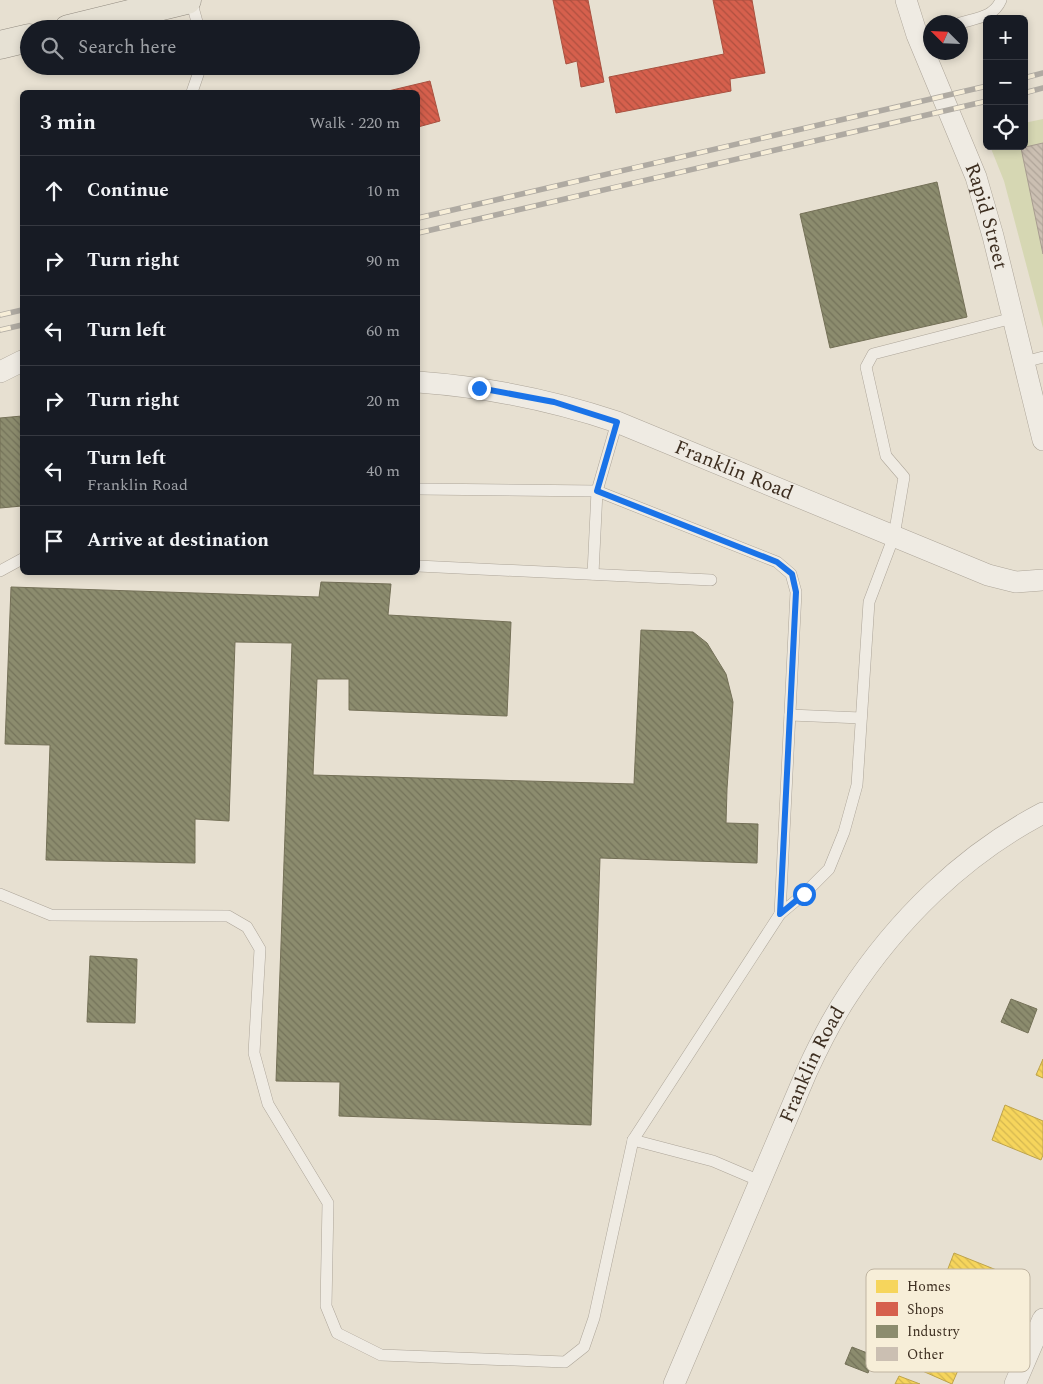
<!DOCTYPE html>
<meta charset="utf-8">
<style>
body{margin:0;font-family:Spectral,serif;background:#20242c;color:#f1f3f6}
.controls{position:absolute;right:15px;top:15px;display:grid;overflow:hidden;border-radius:8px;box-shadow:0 2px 8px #0003}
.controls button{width:45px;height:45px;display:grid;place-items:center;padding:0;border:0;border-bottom:1px solid #363941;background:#171b24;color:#f1f3f6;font:25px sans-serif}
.compass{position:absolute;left:923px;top:15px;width:45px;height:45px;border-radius:50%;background:#171b24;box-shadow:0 2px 8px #0003;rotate:294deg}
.stop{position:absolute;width:15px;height:15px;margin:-11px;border:4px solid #1a73e8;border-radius:50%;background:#fff}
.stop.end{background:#1a73e8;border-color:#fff;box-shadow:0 1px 5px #0008}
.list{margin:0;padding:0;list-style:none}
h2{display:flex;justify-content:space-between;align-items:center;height:65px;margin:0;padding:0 20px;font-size:21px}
h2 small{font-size:16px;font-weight:400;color:#9ea1a6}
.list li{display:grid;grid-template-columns:32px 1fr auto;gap:15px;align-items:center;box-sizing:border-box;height:70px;padding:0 20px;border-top:1px solid #363941}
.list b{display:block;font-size:19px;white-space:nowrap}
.list p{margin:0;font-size:16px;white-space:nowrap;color:#9ea1a6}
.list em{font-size:16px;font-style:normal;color:#9ea1a6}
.icon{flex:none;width:28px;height:28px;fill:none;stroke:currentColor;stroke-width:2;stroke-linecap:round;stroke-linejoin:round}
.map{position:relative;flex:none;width:1043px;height:1384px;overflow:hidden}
.search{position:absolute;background:#171b24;box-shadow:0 2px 8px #0003;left:20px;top:20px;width:400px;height:55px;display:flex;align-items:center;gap:12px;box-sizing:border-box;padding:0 18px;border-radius:28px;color:#9ea1a6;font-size:19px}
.panel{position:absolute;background:#171b24;box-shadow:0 2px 8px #0003;left:20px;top:90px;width:400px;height:485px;border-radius:8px}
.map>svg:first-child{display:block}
</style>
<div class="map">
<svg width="1043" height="1384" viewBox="0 0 1043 1384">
<defs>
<pattern id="homes-back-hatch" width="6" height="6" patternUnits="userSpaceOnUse" patternTransform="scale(1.25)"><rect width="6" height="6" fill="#f6d55c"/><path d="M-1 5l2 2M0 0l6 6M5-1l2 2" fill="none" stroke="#d4b750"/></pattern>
<pattern id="shops-back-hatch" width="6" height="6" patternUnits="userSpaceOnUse" patternTransform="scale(1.25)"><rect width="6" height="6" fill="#d6604d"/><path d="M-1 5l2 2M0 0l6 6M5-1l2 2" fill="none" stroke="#af5040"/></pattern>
<pattern id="industry-back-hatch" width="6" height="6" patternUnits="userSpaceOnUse" patternTransform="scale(1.25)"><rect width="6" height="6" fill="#8c8c6e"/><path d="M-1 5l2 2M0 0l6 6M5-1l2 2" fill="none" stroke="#74735a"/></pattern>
<pattern id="building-back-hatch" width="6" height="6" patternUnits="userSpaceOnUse" patternTransform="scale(1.25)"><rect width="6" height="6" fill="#cbbfb2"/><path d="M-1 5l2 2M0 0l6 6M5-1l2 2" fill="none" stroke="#afa499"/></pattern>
</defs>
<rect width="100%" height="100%" fill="#e7e0d1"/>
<polygon fill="#d6d7b3" points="1043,119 1043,328 1004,181 990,146 1024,146 1024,123"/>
<g fill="url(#homes-back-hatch)" stroke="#bea34a">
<polygon points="1043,1059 1043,1078 1036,1075"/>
<polygon points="1005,1105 1043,1121 1043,1155 1041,1160 992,1140"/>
<polygon points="954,1253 999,1271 989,1298 944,1279"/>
<polygon points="931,1337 966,1352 952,1384 918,1369"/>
<polygon points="899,1376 920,1384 895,1384"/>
</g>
<g fill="url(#shops-back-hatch)" stroke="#a85140">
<polygon points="553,0 588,0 604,82 581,87 577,61 566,64"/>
<polygon points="713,0 752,0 765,73 730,79 731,91 616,113 609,77 724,54"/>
<polygon points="430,81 440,121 418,127 418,92 384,92"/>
</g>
<g fill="url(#industry-back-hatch)" stroke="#747057">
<polygon points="937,182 967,317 830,348 800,214"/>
<polygon points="22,416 22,506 0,508 0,418"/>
<polygon points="321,582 391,584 388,615 511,622 507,716 349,710 349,679 317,679 313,775 634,784 641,630 693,632 707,643 726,674 733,702 727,789 726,823 758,824 757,863 600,858 591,1125 339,1116 340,1082 276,1081 292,643 235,642 229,821 195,819 195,863 46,860 50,745 5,744 11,587 319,597"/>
<polygon points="90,956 137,959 135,1023 87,1022"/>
<polygon points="1011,999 1037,1009 1028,1033 1001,1022"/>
<polygon points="852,1347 875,1356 868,1373 845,1364"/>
</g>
<polygon fill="url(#building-back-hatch)" stroke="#a89c90" points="1043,143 1043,254 1021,148"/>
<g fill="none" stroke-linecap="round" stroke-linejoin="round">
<defs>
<g id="service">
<polyline points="191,0 199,29"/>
<path d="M960,23C977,18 994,17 1001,0"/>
<polyline points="192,92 201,66"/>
<polyline points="1024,362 1043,357"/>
<polyline points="418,489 597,491 777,562 791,574 796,592 780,914"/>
<polyline points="418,566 711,580"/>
<polyline points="0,571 22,559"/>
<polyline points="593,574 597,491 617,422"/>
<polyline points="790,715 861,718"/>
<polyline points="0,894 51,915 228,916 247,927 260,949 254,1053 268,1104 328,1203 326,1306 337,1333 381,1355 565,1362 584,1347 594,1318 633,1140"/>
<polyline points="760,1181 713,1161 633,1140 780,914 804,894 829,869 844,832 857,785 869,602 894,536 904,477 886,456 866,367 873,354 1013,318"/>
</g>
<g id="minor">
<path id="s1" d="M906,0L917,35L976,177L993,236L1043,440"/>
<polyline points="0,372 22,361"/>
<path id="s2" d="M418,382C486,387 552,400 617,422L988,575L1016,582L1043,580"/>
<path id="s3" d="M674,1384L807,1071C819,1045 832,1019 848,995C897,920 963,855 1043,813"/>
<polyline points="1015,1384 1043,1319"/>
</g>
<g id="primary">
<polyline points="68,29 187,0"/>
<polyline points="0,45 29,38"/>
</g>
</defs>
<use href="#service" stroke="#ada599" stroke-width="12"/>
<use href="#minor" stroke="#ada599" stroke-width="22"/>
<use href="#primary" stroke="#928b80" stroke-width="29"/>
<use href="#service" stroke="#efebe3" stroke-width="11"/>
<use href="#minor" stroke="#efebe3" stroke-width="21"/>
<use href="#primary" stroke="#e6e1d4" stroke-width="28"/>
<defs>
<g id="rail">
<polyline points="1024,78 1043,73"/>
<polyline points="1024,93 1043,88"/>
<polyline points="418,218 987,86"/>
<polyline points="418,233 987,101"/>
<polyline points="0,315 22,310"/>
<polyline points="0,330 22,325"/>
</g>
</defs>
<use href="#rail" stroke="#afaaa2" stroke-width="5.5"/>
<use href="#rail" stroke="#f7eed8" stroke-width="4" stroke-dasharray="11" stroke-linecap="butt"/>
</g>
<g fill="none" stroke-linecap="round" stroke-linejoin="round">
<polyline stroke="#1a73e8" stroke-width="6" points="479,388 554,402 617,422 597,491 777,562 792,574 796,592 780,914 804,894"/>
</g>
<g text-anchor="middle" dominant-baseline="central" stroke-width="5" stroke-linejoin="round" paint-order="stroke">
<g font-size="20" fill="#3d2e20" stroke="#f7eed8">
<text stroke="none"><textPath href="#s1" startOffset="231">Rapid Street</textPath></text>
<text stroke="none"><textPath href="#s2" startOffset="330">Franklin Road</textPath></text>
<text stroke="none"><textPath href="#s3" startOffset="348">Franklin Road</textPath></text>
</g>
</g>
<rect x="866" y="1269" width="164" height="103" rx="8" fill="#f7eed8" stroke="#bfb4a1" stroke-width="1"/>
<rect x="876" y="1280" width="22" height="13" fill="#f6d55c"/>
<rect x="876" y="1302" width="22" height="14" fill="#d6604d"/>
<rect x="876" y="1325" width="22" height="13" fill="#8c8c6e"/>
<rect x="876" y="1347" width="22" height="14" fill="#cbbfb2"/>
<g font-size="14" fill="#3d2e20">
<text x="907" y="1291">Homes</text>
<text x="907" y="1314">Shops</text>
<text x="907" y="1336">Industry</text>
<text x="907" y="1359">Other</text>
</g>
</svg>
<div class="controls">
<button>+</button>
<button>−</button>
<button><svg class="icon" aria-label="locate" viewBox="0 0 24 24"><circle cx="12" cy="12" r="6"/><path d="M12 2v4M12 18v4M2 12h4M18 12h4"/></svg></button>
</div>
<svg class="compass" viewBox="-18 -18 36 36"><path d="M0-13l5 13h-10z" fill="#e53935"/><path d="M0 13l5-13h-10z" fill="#9ea1a6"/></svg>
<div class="stop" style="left:804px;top:894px"></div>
<div class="stop end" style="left:479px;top:388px"></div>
<div class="search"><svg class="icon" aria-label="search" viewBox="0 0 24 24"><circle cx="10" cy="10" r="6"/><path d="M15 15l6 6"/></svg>Search here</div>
<section class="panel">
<h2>3 min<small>Walk · 220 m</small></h2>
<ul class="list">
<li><svg class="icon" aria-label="ahead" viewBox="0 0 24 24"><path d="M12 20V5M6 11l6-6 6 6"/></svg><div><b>Continue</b></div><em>10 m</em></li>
<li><svg class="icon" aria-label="right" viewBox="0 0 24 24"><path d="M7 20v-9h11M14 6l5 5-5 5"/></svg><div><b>Turn right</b></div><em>90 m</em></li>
<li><svg class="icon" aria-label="left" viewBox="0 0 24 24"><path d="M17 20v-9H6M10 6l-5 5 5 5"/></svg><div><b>Turn left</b></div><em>60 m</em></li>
<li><svg class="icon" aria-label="right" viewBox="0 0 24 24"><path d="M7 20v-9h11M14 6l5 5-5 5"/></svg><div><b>Turn right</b></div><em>20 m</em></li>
<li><svg class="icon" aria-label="left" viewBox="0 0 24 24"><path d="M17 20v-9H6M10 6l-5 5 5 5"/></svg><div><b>Turn left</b><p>Franklin Road</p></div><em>40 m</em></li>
<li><svg class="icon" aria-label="arrive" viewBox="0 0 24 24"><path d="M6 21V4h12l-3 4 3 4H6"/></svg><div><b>Arrive at destination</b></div></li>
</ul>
</section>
</div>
